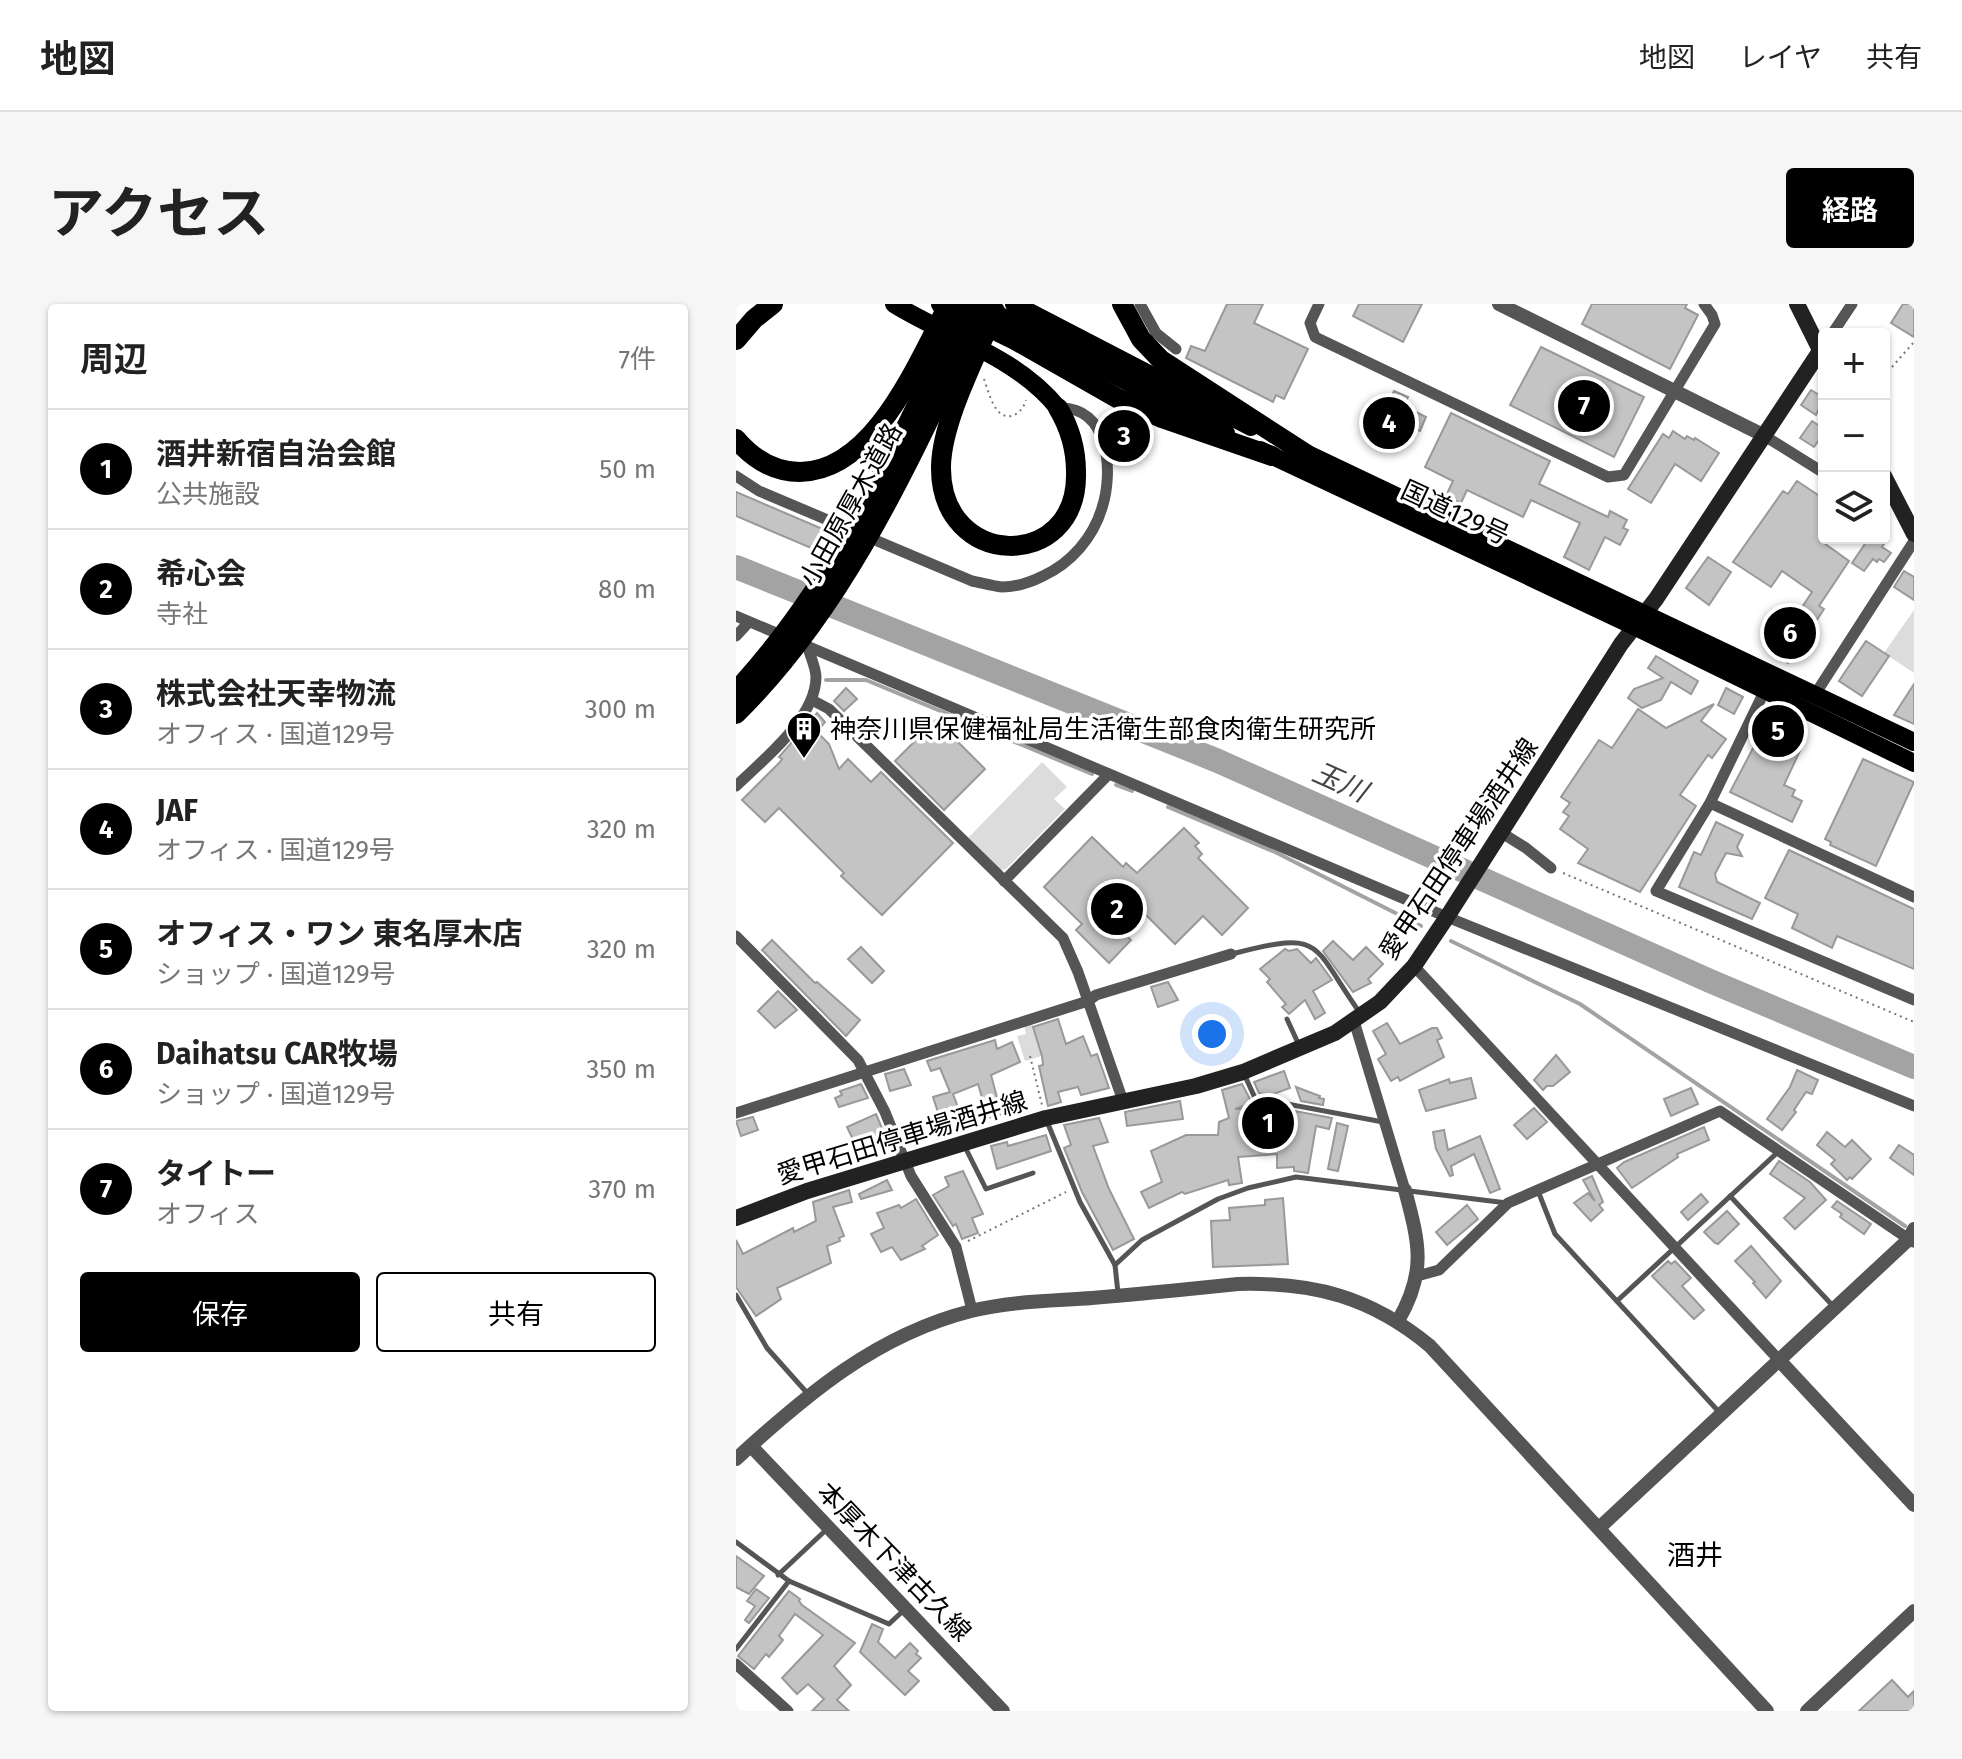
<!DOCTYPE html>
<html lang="ja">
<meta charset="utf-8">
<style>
body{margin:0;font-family:"Fira Sans","Noto Sans JP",sans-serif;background:#f6f6f6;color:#222}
.controls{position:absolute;right:24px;top:24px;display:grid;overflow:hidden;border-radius:8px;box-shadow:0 2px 6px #0004}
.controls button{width:72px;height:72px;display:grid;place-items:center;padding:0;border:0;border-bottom:2px solid #e0e0e0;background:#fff;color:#222;font:40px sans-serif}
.you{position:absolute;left:476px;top:730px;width:28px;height:28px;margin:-20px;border:6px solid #fff;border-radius:50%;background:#1a73e8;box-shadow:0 0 0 12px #1a73e833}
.badge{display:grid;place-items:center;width:52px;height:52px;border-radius:50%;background:#000;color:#fff;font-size:26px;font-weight:700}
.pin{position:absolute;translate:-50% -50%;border:4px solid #fff;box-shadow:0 2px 8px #0006}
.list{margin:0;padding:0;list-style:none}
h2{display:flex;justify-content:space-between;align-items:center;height:104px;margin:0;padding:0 32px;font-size:34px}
h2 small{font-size:26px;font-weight:400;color:#767676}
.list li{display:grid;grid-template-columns:52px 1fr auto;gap:24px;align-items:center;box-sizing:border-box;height:120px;padding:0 32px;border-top:2px solid #e0e0e0}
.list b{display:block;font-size:30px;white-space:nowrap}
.list p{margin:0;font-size:26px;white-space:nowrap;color:#767676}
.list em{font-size:26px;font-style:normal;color:#767676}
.actions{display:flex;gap:16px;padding:24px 32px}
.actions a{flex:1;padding:18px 0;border:2px solid #000;border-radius:8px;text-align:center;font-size:28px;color:#000}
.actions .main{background:#000;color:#fff}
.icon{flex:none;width:44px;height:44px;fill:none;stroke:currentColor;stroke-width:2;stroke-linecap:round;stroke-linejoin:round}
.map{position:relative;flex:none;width:1178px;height:1407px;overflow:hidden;border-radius:8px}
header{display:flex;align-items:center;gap:48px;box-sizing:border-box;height:112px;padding:0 40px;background:#fff;border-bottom:2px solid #e0e0e0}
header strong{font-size:38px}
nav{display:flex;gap:44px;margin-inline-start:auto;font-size:28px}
.intro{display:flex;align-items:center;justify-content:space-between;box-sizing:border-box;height:192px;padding:0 48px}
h1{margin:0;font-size:56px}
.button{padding:20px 36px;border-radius:8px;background:#000;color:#fff;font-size:28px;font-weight:700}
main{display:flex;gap:48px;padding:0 48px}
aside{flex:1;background:#fff;border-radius:8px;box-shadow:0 2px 6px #0004}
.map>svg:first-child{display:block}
</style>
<header>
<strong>地図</strong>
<nav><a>地図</a><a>レイヤ</a><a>共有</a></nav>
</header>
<div class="intro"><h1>アクセス</h1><a class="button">経路</a></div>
<main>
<aside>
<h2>周辺<small>7件</small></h2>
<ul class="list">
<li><span class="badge">1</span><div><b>酒井新宿自治会館</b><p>公共施設</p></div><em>50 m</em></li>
<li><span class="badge">2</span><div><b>希心会</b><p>寺社</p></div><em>80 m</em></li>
<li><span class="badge">3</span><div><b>株式会社天幸物流</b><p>オフィス · 国道129号</p></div><em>300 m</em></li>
<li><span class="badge">4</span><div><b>JAF</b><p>オフィス · 国道129号</p></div><em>320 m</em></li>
<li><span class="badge">5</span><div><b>オフィス・ワン 東名厚木店</b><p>ショップ · 国道129号</p></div><em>320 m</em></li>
<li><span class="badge">6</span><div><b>Daihatsu CAR牧場</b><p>ショップ · 国道129号</p></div><em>350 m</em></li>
<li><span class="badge">7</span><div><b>タイトー</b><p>オフィス</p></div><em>370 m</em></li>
</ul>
<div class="actions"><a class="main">保存</a><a>共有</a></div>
</aside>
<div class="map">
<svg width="1178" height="1407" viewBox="0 0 1178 1407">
<rect width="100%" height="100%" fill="#fff"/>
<g fill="#dcdcdc">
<polygon points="1178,306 1178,369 1148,349"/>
<polygon points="306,458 331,483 318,495 329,505 270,565 264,566 232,534"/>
<polygon points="296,719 306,752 289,757 281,732 290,730 288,721"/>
</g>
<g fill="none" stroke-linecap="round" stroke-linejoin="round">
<g stroke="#a3a3a3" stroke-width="4">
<polyline points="90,376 130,376 356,470"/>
<polyline points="380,481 396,487"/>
<polyline points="432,503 539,548 685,622"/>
<polyline points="715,637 844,700 1169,922"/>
</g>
<polyline stroke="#a3a3a3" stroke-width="24" points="0,263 482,457 974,677 1178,763"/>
</g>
<g fill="#c4c4c4" stroke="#999" stroke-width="2">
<polygon points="491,0 527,0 518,19 572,45 548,95 540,91 537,98 450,54 455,42 469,47"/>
<polygon points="623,0 686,0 667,38 617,12"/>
<polygon points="856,0 951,0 949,4 962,11 934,65 846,20"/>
<polygon points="1167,0 1178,0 1178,33 1155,19"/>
<polygon points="805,43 908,93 878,153 774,101"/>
<polygon points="1075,86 1088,94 1080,111 1065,101"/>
<polygon points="658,87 672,93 668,102 690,113 684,127 660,117 657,124 643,118"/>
<polygon points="715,109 814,157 803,180 872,213 874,207 891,216 887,224 892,226 884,241 869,233 853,266 828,253 844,219 795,196 787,213 731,186 725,199 710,192 717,177 689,163"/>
<polygon points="1076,117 1088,125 1088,129 1078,143 1064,134"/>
<polygon points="937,127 949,135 951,132 958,136 959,134 983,149 965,177 939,160 915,199 892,185 927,130 933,134"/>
<polygon points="1061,177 1088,195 1088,239 1113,257 1083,302 1088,305 1071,331 1074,333 1052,359 1029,344 1055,304 1062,309 1076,288 1046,267 1035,283 997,258 1047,187 1052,190"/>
<polygon points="0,188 96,229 87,249 0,212"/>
<polygon points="1133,234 1152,234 1146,243 1155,249 1148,258 1143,255 1141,258 1137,255 1128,267 1116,259"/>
<polygon points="972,253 995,268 973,301 950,284"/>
<polygon points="1168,267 1178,273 1178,296 1158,283"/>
<polygon points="1130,337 1153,352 1126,392 1103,377"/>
<polygon points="920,352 962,377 955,390 935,378 925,396 906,404 892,394 898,385 927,374 912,364"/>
<polygon points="1178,380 1178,420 1158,411"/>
<polygon points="110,384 121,395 108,407 98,397"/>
<polygon points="990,384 1007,393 998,410 982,401"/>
<polygon points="978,400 965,417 990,435 976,454 972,451 944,491 960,502 904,588 842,559 852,545 824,525 833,512 827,508 834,499 825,493 863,436 876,444 902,405 930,424"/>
<polygon points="81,409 89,418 81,428 93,440 103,465 112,455 135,478 145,468 217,539 146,611 105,572 108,569 43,504 29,518 6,496 44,458 46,455 43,453"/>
<polygon points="200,416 249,465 208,506 159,457"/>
<polygon points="1026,427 1053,440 1057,430 1069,436 1048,481 1059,486 1056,492 1066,497 1056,518 994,488"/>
<polygon points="1127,455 1178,478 1140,562 1094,541 1095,538 1089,535"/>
<polygon points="980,518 1007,531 1001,543 1006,552 990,549 979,570 981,578 1024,599 1016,615 943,583 958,548 965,551"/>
<polygon points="448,524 463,539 459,542 466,550 462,554 512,604 486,631 467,612 439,640 401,602 381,623 395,636 373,659 340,626 346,620 308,583 356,533 387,563 390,559 401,569"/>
<polygon points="1053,546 1178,605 1178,665 1101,632 1096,644 1056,624 1062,610 1029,594"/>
<polygon points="36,636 79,679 81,678 89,685 124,716 110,732 26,646"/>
<polygon points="597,637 617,656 630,643 647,660 632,675 635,679 617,688 587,647"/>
<polygon points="125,643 148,667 136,679 112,655"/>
<polygon points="549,645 553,647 561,645 575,659 580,654 596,676 577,687 589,709 579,715 569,696 553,710 546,703 550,700 531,678 534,675 524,665"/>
<polygon points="432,678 442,696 422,703 415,683"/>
<polygon points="42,687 61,706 39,724 22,707"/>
<polygon points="322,715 330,740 347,732 355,752 361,750 373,784 345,791 342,783 322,788 325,798 312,802 303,762 307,761 306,752 297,723"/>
<polygon points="651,719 664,740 696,724 701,724 706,734 701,736 708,753 664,777 662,773 655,777 642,755 650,750 637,727"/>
<polygon points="259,736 261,745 276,738 284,758 255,771 262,797 287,790 291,803 252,814 242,780 217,790 226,814 206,821 197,793 214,788 204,764 195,767 191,757"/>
<polygon points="820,751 834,768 817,782 811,782 807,786 798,776"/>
<polygon points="168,765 175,781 154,787 149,770"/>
<polygon points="1061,766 1082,776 1076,790 1070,788 1058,806 1060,808 1046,826 1031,815 1054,783"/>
<polygon points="548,767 554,784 535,791 523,789 518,778"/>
<polygon points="735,774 740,794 690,807 683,786 713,775 714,779"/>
<polygon points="125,780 132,794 103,803 99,794 106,791 104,787"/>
<polygon points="506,780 516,799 499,805 548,805 596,814 593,825 580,822 572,869 558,867 558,863 541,864 541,850 502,853 506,879 493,881 492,876 449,890 446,888 413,904 405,888 426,878 415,847 450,831 482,831 483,818 493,814 486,786"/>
<polygon points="560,783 584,792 583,794 588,795 587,801 565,797"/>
<polygon points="955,784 962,800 935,812 928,795"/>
<polygon points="444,797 447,815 391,822 389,808"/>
<polygon points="798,804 811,818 791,835 778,821"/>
<polygon points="140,810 153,841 143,846 139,836 121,844 111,823"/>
<polygon points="17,813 22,826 5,832 0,817"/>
<polygon points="363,814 372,838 357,842 373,885 398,935 377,946 346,888 328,844 335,841 328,821"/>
<polygon points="601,819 612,822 602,867 592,865"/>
<polygon points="968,823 973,836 941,850 942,853 896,884 881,864 888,858"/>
<polygon points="708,826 712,846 744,832 764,885 754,889 738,850 715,862 717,871 714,872 700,845 697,828"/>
<polygon points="1091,828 1109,843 1116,836 1135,855 1116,875 1114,873 1111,876 1095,860 1099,856 1081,841"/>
<polygon points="310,831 315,847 261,865 255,842 271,838 272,842"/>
<polygon points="1163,841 1178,851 1178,871 1154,854"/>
<polygon points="1043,857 1074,878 1090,896 1059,925 1048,914 1069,894 1034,870"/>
<polygon points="227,867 247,910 236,914 242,929 226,935 220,920 217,922 197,891 213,882 209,873"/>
<polygon points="856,872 867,898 863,901 867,906 855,917 838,899 852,889 859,897 847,876"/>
<polygon points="151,876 156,886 125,895 123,890"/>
<polygon points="113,886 116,898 97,903 108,932 103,934 104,937 91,942 95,959 41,984 45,995 20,1012 0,983 0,936 7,950 57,924 58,928 80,917 77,898"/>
<polygon points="965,890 972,898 952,916 945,908"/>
<polygon points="547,894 552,960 477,963 475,917 494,916 493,904 529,901 529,896"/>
<polygon points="180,895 202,931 186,942 189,945 165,956 156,943 145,948 135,930 148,924 141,909 163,901 165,904"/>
<polygon points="1101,897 1135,920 1128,930 1104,913 1106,910 1096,903"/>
<polygon points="731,901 742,915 711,941 700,928"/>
<polygon points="991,907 1003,920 982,940 979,939 968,928"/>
<polygon points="1015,942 1045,977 1030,994 1017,979 1019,978 999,957"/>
<polygon points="932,957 935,960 939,957 955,974 946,982 968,1006 958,1015 916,972"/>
<polygon points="0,1252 28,1272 13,1290 0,1283"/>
<polygon points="20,1285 33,1294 13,1319 9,1316 19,1302 11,1297"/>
<polygon points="53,1287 64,1295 63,1297 66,1301 119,1339 98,1362 115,1381 101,1396 113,1407 76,1407 88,1395 72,1380 61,1390 46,1374 87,1331 59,1310 43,1332 47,1336 33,1353 30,1350 18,1365 2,1352"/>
<polygon points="136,1320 147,1325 142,1338 159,1354 174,1339 182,1347 180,1350 185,1354 172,1367 183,1377 169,1391 124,1348"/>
<polygon points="1156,1376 1172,1393 1178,1387 1178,1407 1123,1407"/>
</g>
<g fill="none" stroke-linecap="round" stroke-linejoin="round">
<g stroke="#777" stroke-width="2" stroke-dasharray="2 4" stroke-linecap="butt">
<polyline points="1148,72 1178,38"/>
<path d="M248,75C251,84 255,98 261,106C272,119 286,110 290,96"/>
<polyline points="827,569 1178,718"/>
<polyline points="294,752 306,801"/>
<polyline points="232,937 330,888"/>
</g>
<g stroke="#555" stroke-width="5">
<path d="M496,650C589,626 574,638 624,709"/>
<polyline points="551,715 562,739"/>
<polyline points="509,772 519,794 647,818"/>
<polyline points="310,815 344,898 379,961 382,989"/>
<polyline points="229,843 250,885 297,869"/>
<polyline points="802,887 819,930 984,1109"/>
<polyline points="994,892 1098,1003"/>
<polyline points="379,961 406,936 482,895 512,884 560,873 771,899"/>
<polyline points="0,991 31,1044 72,1090"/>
<polyline points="881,997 1043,847"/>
<polyline points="0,1238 53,1277 153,1320 168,1306"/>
<polyline points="42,1271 91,1225"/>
<polyline points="0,1345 53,1277"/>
</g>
<g stroke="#555" stroke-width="11">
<polyline points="404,0 420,29 440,45"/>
<polyline points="583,0 574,19 579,33 872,173 888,171 979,20 976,11 968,0"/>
<polyline points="1096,30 1116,0"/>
<polyline points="1027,131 1088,169"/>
<path d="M0,172L23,187L236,277C246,279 256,282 266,283C280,283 295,278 307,272C335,259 357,234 366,204C378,167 373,101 322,104"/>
<polyline points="0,312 711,613 1178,802"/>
<polyline points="0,332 12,319"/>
<polyline points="1028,388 974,499 920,587 1178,696"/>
<polyline points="1078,392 1178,237"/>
<polyline points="76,396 93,405 327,634 342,668 387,797"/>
<path d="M0,482C27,456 80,414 80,373C80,364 74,352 72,343"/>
<polyline points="974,499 1178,593"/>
<polyline points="766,529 790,544 815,564"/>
<polyline points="268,577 373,470"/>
<polyline points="0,632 122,756 149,808 175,872 220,943 236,1006"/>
<polyline points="678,662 1043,1056"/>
<polyline points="618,717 669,886"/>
<polyline points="0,809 352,697 360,691 495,650"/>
<polyline points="681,972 703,966 772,899 984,807 1177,938"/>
<polyline points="0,1360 52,1407"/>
</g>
<g stroke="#555" stroke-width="14">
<polyline points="763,0 1027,131"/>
<path d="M662,1017C691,967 683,939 669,886"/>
<polyline points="1043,1056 1178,1201"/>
<polyline points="15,1142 267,1407"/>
<path d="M0,1155C70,1091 140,1031 235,1007C275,997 316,997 356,994C405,990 454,985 502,980C578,978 635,993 694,1042L1031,1407"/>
<polyline points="863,1224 1172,936 1178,925"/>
<polyline points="1071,1407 1178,1307"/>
</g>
<g stroke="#222" stroke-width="16">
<polyline points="1061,0 1088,54"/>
<polyline points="1148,172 1178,230"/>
<polyline points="0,914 71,887 310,814 460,782 507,768 599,729 644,698 678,662 711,613 885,340 920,295 1084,47"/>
</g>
<g stroke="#000" stroke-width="18">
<path d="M158,0C213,34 280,52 322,104"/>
<polyline points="278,0 515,123"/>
<polyline points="247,3 490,129"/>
<polyline points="559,144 1178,438"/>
<polyline points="524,146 898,322 1178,459"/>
</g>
<g stroke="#000" stroke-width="20">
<polyline points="205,0 279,36 381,94 426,114 536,152"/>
<polyline points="386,0 405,35 425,56 570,150"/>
<path d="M259,7C241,51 206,116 205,162C203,266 343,269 340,168C340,144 334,124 322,104"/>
<polyline points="0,36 18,15 37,0"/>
<path d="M0,135C17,155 37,168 64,168C139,167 182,57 213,0"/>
<path d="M0,387C104,275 164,136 229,0"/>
<path d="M0,410C115,296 179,144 248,0"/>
</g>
</g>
<defs>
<symbol id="building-pin" viewBox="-11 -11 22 30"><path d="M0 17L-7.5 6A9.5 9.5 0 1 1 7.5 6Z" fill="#000" stroke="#fff"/><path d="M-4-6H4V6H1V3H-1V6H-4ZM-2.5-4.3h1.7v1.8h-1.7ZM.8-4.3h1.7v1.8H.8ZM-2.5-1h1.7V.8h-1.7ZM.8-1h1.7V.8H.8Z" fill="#fff"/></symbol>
</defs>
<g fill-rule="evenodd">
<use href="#building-pin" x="48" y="405" width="40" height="54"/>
</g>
<g text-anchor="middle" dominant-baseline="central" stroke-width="7" stroke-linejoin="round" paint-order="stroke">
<g font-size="26" fill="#000" stroke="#fff">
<text transform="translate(115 201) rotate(-61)">小田原厚木道路</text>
<text transform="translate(719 209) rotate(25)">国道129号</text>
<text transform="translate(723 545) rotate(-56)">愛甲石田停車場酒井線</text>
<text transform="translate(166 834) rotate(-17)">愛甲石田停車場酒井線</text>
<text transform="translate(158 1258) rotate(46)">本厚木下津古久線</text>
</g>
<g font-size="26" fill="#000" stroke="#fff" text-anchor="start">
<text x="94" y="425">神奈川県保健福祉局生活衛生部食肉衛生研究所</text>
</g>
<g font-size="28" font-style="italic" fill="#444" stroke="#fff">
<text transform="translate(604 478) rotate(24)">玉川</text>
</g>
<g font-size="28" fill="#000" stroke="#fff">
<text x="959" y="1251">酒井</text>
</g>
</g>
</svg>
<div class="controls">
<button>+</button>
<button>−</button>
<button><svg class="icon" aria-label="layers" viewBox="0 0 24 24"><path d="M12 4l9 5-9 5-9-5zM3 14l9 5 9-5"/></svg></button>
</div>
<div class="you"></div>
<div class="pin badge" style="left:532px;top:819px">1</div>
<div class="pin badge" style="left:381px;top:605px">2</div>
<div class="pin badge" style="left:388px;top:132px">3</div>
<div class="pin badge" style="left:653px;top:119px">4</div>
<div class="pin badge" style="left:1042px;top:427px">5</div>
<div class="pin badge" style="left:1054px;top:329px">6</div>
<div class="pin badge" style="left:848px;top:102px">7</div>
</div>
</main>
